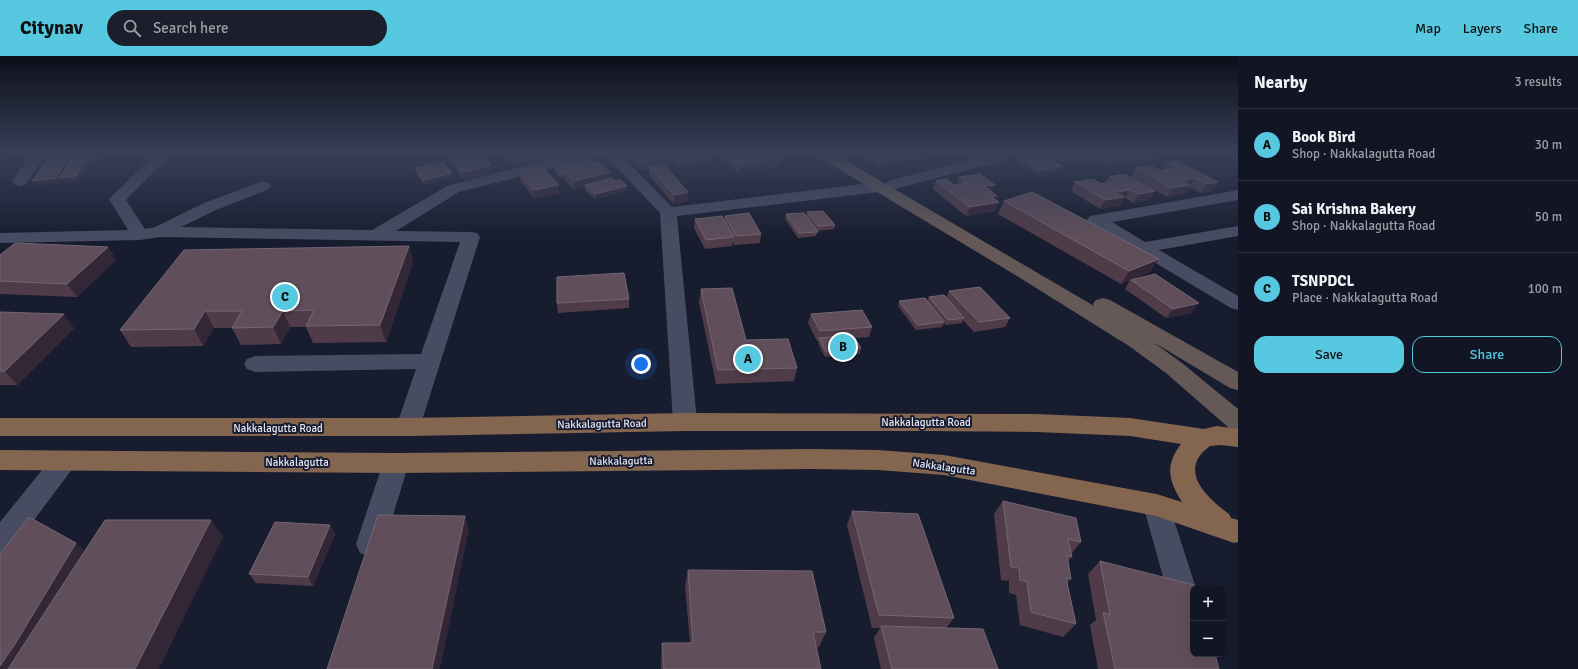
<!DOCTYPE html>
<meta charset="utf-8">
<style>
body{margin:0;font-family:Signika,sans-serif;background:#1b1e2b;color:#f1f3f6}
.controls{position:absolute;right:12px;bottom:12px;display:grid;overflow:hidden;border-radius:8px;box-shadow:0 4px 16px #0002}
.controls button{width:36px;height:36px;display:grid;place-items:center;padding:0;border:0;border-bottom:1px solid #313441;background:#121523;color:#f1f3f6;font:20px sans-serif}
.you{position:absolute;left:641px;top:308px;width:14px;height:14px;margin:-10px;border:3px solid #fff;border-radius:50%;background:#1a73e8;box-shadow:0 0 0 6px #1a73e833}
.badge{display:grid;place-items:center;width:26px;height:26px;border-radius:50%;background:#56c9e0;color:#111;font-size:13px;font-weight:700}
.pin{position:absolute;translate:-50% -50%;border:2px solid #fff;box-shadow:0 1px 4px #0006}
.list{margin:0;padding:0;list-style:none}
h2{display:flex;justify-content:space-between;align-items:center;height:52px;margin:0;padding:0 16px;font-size:17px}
h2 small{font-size:13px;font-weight:400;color:#9c9fa6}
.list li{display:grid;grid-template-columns:26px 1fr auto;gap:12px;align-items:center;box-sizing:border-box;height:72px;padding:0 16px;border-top:1px solid #313441}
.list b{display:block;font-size:15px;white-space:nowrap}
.list p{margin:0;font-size:13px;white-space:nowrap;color:#9c9fa6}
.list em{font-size:13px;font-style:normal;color:#9c9fa6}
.actions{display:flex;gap:8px;padding:12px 16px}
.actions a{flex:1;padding:9px 0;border:1px solid #56c9e0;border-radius:12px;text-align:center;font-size:14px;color:#56c9e0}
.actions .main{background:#56c9e0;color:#111}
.icon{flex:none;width:22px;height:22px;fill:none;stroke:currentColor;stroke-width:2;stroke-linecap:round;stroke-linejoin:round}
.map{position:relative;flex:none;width:1238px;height:613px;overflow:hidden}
header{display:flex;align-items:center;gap:24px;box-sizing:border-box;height:56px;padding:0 20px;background:#56c9e0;color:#111}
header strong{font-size:19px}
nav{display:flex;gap:22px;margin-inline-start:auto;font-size:14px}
.search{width:280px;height:36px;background:#1b1e2b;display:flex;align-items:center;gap:10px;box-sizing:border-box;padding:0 14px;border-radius:22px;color:#9c9fa6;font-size:15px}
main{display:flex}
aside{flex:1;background:#121523}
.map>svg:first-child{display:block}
</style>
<header>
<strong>Citynav</strong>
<div class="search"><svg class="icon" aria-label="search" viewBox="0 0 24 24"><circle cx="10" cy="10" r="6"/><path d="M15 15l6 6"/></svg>Search here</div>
<nav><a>Map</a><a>Layers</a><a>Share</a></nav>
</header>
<main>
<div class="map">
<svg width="1238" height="613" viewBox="0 0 1238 613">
<rect width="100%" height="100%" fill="#181c2f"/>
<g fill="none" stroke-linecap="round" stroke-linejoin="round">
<g fill="#474c62" fill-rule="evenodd">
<polygon points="32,97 47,97 26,128 20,130 14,128 12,125"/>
<polygon points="156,97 172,97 126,144 145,173 155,171 204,147 263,125 269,127 271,130 269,133 216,154 181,171 372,174 447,130 575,97 601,97 599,100 459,136 396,175 471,176 477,177 480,181 420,371 417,377 408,380 399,377 396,371 416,313 255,316 247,313 244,308 247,303 255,300 421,298 460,186 160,181 140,184 0,187 0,177 128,174 109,143"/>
<polygon points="603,97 619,97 672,151 879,126 885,128 887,131 885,134 879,136 677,160 697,366 694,372 685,375 676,372 673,366 660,157"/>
<polygon points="996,97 1011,97 1007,104 894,133 888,131 886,128 888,125"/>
<polygon points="1238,134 1238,144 1112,166 1145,186 1238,170 1238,180 1159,194 1238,240 1238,254 1231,252 1090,168 1087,164 1090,160 1096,159"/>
<polygon points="64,395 73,398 77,405 73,412 10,496 0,499 0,466 55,398"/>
<polygon points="396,397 405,400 409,407 384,488 380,497 370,500 360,497 356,488 383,407 387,400"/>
<polygon points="1156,438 1166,441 1169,449 1196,532 1193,532 1193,586 1182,582 1177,571 1143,449 1146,441"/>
</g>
<polygon fill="#655958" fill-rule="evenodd" points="815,97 833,97 1094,250 1093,248 1096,244 1103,242 1110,244 1238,316 1238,334 1230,332 1153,286 1182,307 1238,353 1238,375 1229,372 1166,317 1129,290 1017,220 817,100"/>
<path fill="#84654f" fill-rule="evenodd" d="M685,357L1036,358L1130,362L1204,373L1217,370L1238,373V391L1221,389L1210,390C1177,414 1206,441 1229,458L1231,462L1238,464V486L1234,487L1156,460L944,419L878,414L810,413L396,417L0,414V394L396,397L810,393L878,394L944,399L1156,438L1182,446C1168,424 1165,409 1181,388L1130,380L1036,376L924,375H685L408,380H0V362H408Z"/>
</g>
<g fill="#503c49">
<polygon points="448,97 481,97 492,118 464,124 450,105"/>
<polygon points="502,97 559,97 559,98 536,104 532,99 532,105 513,109"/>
<polygon points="625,97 708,97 707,105 682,111 672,103 672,108 664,110 688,145 673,148 649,119 649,113 641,114"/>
<polygon points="718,97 775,97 779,110 739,118"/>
<polygon points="859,97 903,97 905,104 880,110 867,102 868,100 864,101"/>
<polygon points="909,97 938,97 919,103"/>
<polygon points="1050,97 1162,97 1160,101 1107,108 1096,101 1094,104 1065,107"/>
<polygon points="1021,102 1062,110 1060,115 1038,118 1019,106"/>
<polygon points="593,107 610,116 610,122 616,125 627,130 627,134 595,143 585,134 585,131 574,134 564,123 562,123 555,116 555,112"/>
<polygon points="1167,107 1218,126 1213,135 1201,137 1190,131 1185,138 1167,141 1131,121 1136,112 1162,115"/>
<polygon points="415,112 453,121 424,128 416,117"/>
<polygon points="519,115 559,137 535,143 520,124"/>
<polygon points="959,121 995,129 992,136 995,144 995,155 966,160 933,133 936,125 954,129 957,128"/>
<polygon points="1109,121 1150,144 1133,147 1125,142 1123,143 1119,150 1100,153 1071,135 1075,126 1101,128 1105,127"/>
<polygon points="1004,145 1150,216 1134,223 1192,257 1166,262 1125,233 1130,224 1121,228 998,158"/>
<polygon points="807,156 835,169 834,173 817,175 816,180 798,182 785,163 786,158 806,160"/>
<polygon points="725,160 761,178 760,187 734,189 733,186 732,190 705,193 694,172 695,163 724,164"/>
<polygon points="409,190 413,206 386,286 313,287 306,271 290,271 281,288 241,289 232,272 214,272 203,290 131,291 120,274"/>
<polygon points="108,191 116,204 77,241 0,238 0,199"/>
<polygon points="701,233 746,284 797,312 794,325 716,328 699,246"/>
<polygon points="949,235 1010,262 1005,271 974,276 963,264 962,267 946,269 944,267 942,271 916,274 898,250 899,245 927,245 929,241 946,242"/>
<polygon points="629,243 629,252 558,257 557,247"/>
<polygon points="0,256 74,272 17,329 0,329"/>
<polygon points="811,258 872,271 869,281 855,282 861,292 860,298 825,301 818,287 819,285 817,285 808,267"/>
<polygon points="1003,445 1081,486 1071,498 1072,501 1068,505 1071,523 1067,527 1076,568 1063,581 1020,569 1016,539 1009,537 1009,525 1001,524 994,458"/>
<polygon points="852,455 954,562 946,572 998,613 881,613 874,582 880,572 872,572 847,469"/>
<polygon points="330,469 335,478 313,530 256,527 249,518"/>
<polygon points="1100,505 1219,613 1098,613 1090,569 1096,564 1088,518"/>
<polygon points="688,514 826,576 819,591 816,591 821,613 661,613 661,602 662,587 690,587 685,530"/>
</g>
<g fill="#332737" fill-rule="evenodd">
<polygon points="0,97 2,97 4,100 0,103"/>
<path d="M95,97H100L96,105L87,106L89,108L79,124L62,126L60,124L58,127L35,129L32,125L49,110L46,106ZM85,106L69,111L67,108Z"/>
<polygon points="526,97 531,97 532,105 513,109 512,101"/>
<polygon points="535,97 559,97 559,98 536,104"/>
<polygon points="705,97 708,97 707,105 682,111 682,102"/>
<polygon points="865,97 868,97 868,100 864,101"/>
<polygon points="921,97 938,97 919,103"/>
<polygon points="1082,97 1097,97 1094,104 1065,107 1069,99"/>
<polygon points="1125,97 1162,97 1160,101 1107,108 1111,99"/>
<polygon points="673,99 672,108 651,112 649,110 649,113 641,114 642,106"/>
<polygon points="907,100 905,104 880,110 881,105"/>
<polygon points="780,102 779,110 739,118 740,109"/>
<polygon points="491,109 492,118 464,124 463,116"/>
<polygon points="1062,110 1060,115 1038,118 1040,114"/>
<polygon points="610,116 610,124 585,129 585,131 574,134 574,125"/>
<polygon points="452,117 453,121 424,128 423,124"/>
<polygon points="563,118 564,123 562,123 562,119"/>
<polygon points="1195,122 1185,138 1167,141 1172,132 1182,125"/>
<polygon points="1218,126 1213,135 1201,137 1207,128"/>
<polygon points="559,129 559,137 535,143 534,134"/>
<polygon points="995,129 991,137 984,130"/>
<polygon points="627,130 627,134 595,143 595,138"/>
<polygon points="1130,134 1125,142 1123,143 1119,150 1100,153 1105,144 1116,136"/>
<polygon points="1155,135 1150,144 1133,147 1139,138"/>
<polygon points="688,136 688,145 673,148 674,139"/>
<polygon points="997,140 994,147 999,146 995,155 966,160 970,151 991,141"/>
<polygon points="409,190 413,206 386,286 380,269"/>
<polygon points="108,191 116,204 77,241 67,228"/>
<polygon points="1159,203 1150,216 1131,224 1130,224 1121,228 1129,215"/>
<polygon points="1199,247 1192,257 1166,262 1173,253"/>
<polygon points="205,255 214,272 203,290 194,273"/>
<polygon points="283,255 290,271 281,288 273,271"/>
<polygon points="64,258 74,272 17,329 5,315"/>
<polygon points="465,460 469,473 440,613 432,613"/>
<polygon points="211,464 223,481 159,613 135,613"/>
<polygon points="330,469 335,478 313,530 308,521"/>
<polygon points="76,487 89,500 23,613 0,613 0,610"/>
</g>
<g fill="#604e5b" stroke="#746674">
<polygon points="52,97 95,97 93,100 46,106"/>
<polygon points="449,97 481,97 491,109 463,116"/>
<polygon points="509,97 526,97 512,101"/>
<polygon points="633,97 670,97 673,99 642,106"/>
<polygon points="677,97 705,97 682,102"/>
<polygon points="727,97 775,97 780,102 740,109"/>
<polygon points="869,97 903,97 907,100 881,105"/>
<polygon points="1067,97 1082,97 1069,99"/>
<polygon points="1108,97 1125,97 1111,99"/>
<polygon points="1043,98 1062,110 1040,114 1021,102"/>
<polygon points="86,104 76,120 59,122 70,106"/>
<polygon points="589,104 593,107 563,115 563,118 562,119 555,112"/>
<polygon points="1177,105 1218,126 1207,128 1195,122 1182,125 1190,129 1172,132 1136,112 1152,110 1161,115 1177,112 1167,107"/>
<polygon points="66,106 56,122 32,125 44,109"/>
<polygon points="444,106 452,117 423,124 415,112"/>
<polygon points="599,106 610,116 574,125 563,115"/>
<polygon points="663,108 688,136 674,139 649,110"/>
<polygon points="542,110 559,129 534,134 519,115"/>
<polygon points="980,118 995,129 984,130 997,140 991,141 999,146 970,151 936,125 947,123 954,129 967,127 959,121"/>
<polygon points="1124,118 1155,135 1139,138 1130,134 1116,136 1124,141 1105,144 1075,126 1093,123 1101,128 1117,125 1109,121"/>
<polygon points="612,122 616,125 621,124 627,130 595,138 585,129"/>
<polygon points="1032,136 1159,203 1129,215 1004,145"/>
<polygon points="823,155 835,169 818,170 807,156"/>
<polygon points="749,157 761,178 736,180 725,160"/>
<polygon points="804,157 818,176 799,177 786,158"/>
<polygon points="722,160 734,181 706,184 695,163"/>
<polygon points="15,187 108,191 67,228 0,225 0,199"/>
<polygon points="409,190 380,269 306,270 314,254 283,255 273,271 232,272 242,255 205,255 194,273 120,274 184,194"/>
<polygon points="624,217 629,243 557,247 557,221"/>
<polygon points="1155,218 1199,247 1173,253 1131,224"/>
<polygon points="980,231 1010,262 979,266 949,235"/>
<polygon points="732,232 746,284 788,283 797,312 718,314 701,233"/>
<polygon points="944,239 964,262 948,264 929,241"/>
<polygon points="925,242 944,266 918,269 899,245"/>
<polygon points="862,254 872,271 820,275 811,258"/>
<polygon points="0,256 64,258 5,315 0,315"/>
<polygon points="853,279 861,292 826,296 819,282"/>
<polygon points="1003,445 1076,462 1081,486 1068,483 1072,501 1067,499 1071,523 1066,522 1076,568 1031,556 1027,526 1020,524 1019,512 1011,511"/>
<polygon points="852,455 918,458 954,562 879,559"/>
<polygon points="378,459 465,460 432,613 327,613"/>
<polygon points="29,461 76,487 15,588 0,610 0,498"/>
<polygon points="105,464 211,464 135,613 8,613"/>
<polygon points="275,466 330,469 308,521 249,518"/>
<polygon points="1100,505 1194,529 1195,532 1193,532 1193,598 1215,598 1219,613 1115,613 1103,556 1110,559"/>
<polygon points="688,514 812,515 826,576 813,576 821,613 664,613 662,587 693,587"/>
<polygon points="881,570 983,573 998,613 892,613"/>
</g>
<linearGradient id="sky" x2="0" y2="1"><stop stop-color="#0d0f1a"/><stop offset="0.53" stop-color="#374058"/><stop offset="1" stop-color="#374058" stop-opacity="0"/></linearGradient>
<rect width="1238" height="183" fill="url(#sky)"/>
<g text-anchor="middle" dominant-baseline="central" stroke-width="4" stroke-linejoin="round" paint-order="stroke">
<g font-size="11" fill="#e3e7f5" stroke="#181c2f">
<text x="926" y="366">Nakkalagutta Road</text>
<text transform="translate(602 368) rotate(-1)">Nakkalagutta Road</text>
<text x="278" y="372">Nakkalagutta Road</text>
<text transform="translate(621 405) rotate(-1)">Nakkalagutta</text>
<text x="297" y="406">Nakkalagutta</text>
<text transform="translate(944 411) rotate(8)">Nakkalagutta</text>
</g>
</g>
</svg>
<div class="controls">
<button>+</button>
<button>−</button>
</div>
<div class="you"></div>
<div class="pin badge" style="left:748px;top:303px">A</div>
<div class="pin badge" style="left:843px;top:291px">B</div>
<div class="pin badge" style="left:285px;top:241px">C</div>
</div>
<aside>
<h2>Nearby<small>3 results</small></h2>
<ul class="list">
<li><span class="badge">A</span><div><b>Book Bird</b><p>Shop · Nakkalagutta Road</p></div><em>30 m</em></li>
<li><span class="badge">B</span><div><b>Sai Krishna Bakery</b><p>Shop · Nakkalagutta Road</p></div><em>50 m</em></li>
<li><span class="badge">C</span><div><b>TSNPDCL</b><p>Place · Nakkalagutta Road</p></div><em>100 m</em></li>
</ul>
<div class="actions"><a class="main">Save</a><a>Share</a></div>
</aside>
</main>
